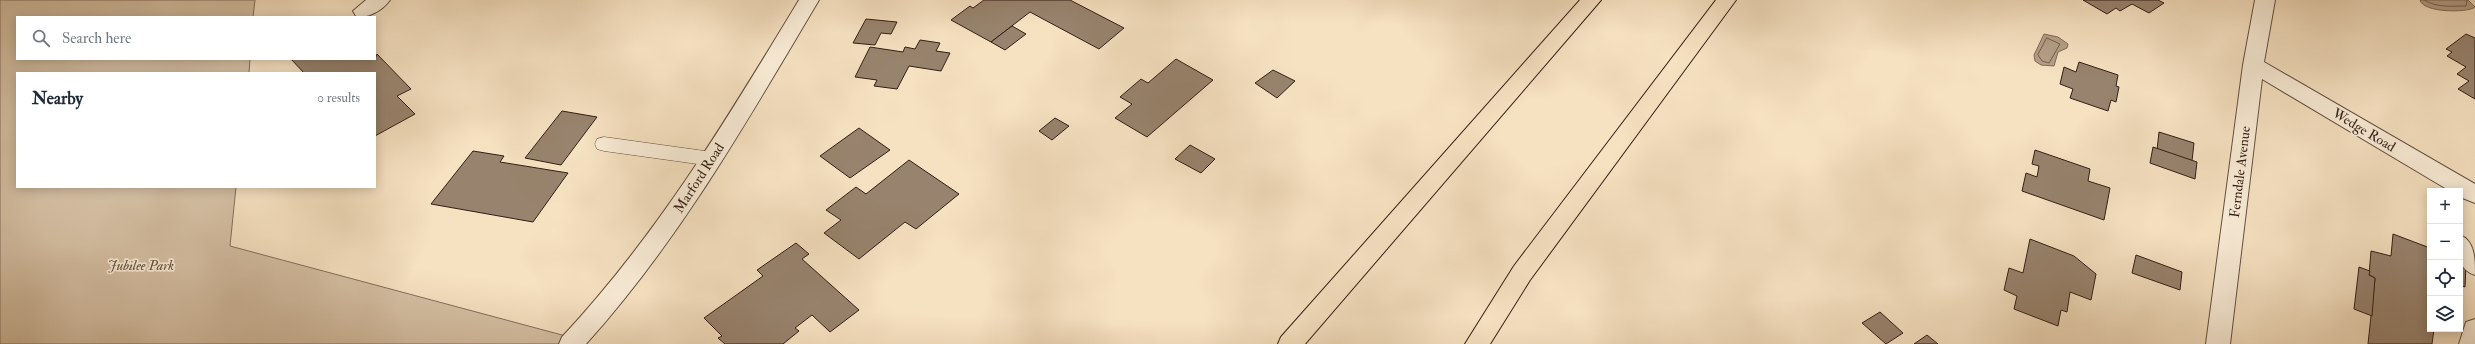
<!DOCTYPE html>
<meta charset="utf-8">
<style>
body{margin:0;font-family:"IM FELL Double Pica",serif;background:#f6f6f7;color:#1f2937}
.controls{position:absolute;right:12px;bottom:12px;display:grid;overflow:hidden;border-radius:0px;box-shadow:0 2px 10px #0003}
.controls button{width:36px;height:36px;display:grid;place-items:center;padding:0;border:0;border-bottom:1px solid #e0e1e3;background:#fff;color:#1f2937;font:20px sans-serif}
.list{margin:0;padding:0;list-style:none}
h2{display:flex;justify-content:space-between;align-items:center;height:52px;margin:0;padding:0 16px;font-size:17px}
h2 small{font-size:13px;font-weight:400;color:#747a83}
.icon{flex:none;width:22px;height:22px;fill:none;stroke:currentColor;stroke-width:2;stroke-linecap:round;stroke-linejoin:round}
.map{position:relative;flex:none;width:2475px;height:344px;overflow:hidden}
.search{position:absolute;background:#fff;box-shadow:0 2px 10px #0003;left:16px;top:16px;width:360px;height:44px;display:flex;align-items:center;gap:10px;box-sizing:border-box;padding:0 14px;border-radius:0px;color:#747a83;font-size:15px}
.panel{position:absolute;background:#fff;box-shadow:0 2px 10px #0003;left:16px;top:72px;width:360px;height:116px;border-radius:0px}
.map>svg:first-child{display:block}
</style>
<div class="map">
<svg width="2475" height="344" viewBox="0 0 2475 344">
<rect width="100%" height="100%" fill="#f6e1c1"/>
<filter id="stains"><feTurbulence type="fractalNoise" baseFrequency=".005" numOctaves="4"/><feColorMatrix values="0 0 0 0 .2 0 0 0 0 .09 0 0 0 0 .02 0 0 0 .5 -.17"/></filter>
<radialGradient id="worn" r=".72"><stop offset=".6" stop-color="#630" stop-opacity="0"/><stop offset="1" stop-color="#630" stop-opacity=".3"/></radialGradient>
<polygon fill="#d5c0a4" stroke="#846f5c" points="0,0 255,0 253,17 17,17 17,59 250,59 249,73 17,73 17,187 236,187 230,246 577,339 571,344 0,344"/>
<g fill="#b49f87" stroke="#806b59">
<path d="M2420,0H2468L2475,7C2468,13 2423,13 2420,0Z"/>
<polygon points="2044,34 2058,37 2068,44 2067,48 2058,52 2054,66 2041,65 2035,61 2034,55"/>
</g>
<g fill="none" stroke-linecap="round" stroke-linejoin="round">
<g stroke="#745e4e" stroke-width="1">
<path d="M2424,0C2437,8 2451,6 2466,6L2467,0"/>
<polygon points="2047,38 2060,44 2049,63 2042,61 2038,55"/>
</g>
</g>
<g fill="#98836e" stroke="#331e15">
<polygon points="984,0 1070,0 1124,28 1099,49 1030,12 991,42 951,20 970,6 973,8"/>
<polygon points="2083,0 2158,0 2164,3 2149,13 2132,4 2120,11 2116,8 2107,14"/>
<polygon points="866,19 897,22 891,34 881,33 875,45 853,43"/>
<polygon points="1012,26 1026,34 1005,50 991,42"/>
<polygon points="2466,34 2475,38 2475,99 2458,89 2469,81 2457,74 2466,67 2447,56 2452,52 2446,49"/>
<polygon points="920,40 940,43 936,51 950,53 941,71 909,66 897,89 874,86 877,80 855,77 870,47 903,52 905,47 915,49"/>
<polygon points="377,54 411,89 397,96 415,114 375,136 375,73 304,73 291,59 375,59"/>
<polygon points="1176,59 1213,80 1147,137 1115,118 1132,104 1120,97 1141,79 1148,83"/>
<polygon points="2079,62 2118,75 2116,86 2119,87 2116,102 2111,100 2108,111 2070,98 2073,89 2060,84 2064,67 2076,72"/>
<polygon points="1273,70 1295,81 1277,98 1255,83"/>
<polygon points="562,111 597,117 561,165 525,158"/>
<polygon points="1055,118 1069,126 1052,140 1039,131"/>
<polygon points="859,128 890,150 850,178 820,156"/>
<polygon points="2159,132 2194,143 2192,161 2157,150"/>
<polygon points="1190,145 1215,159 1201,173 1175,159"/>
<polygon points="2153,147 2197,162 2195,179 2150,163"/>
<polygon points="2035,150 2090,169 2088,181 2110,188 2104,220 2022,191 2026,173 2037,177 2039,166 2032,164"/>
<polygon points="473,151 504,156 500,162 568,173 533,222 431,204"/>
<polygon points="909,160 959,194 916,229 905,222 859,259 824,233 841,220 826,210 856,187 866,194"/>
<polygon points="2393,234 2430,248 2430,329 2434,329 2432,344 2368,344 2375,278 2369,275 2371,251 2391,256"/>
<polygon points="2030,239 2074,256 2096,274 2091,300 2070,292 2067,312 2061,310 2058,326 2014,309 2017,296 2004,290 2009,268 2023,273"/>
<polygon points="796,243 809,254 802,259 859,310 830,332 812,315 795,328 799,331 783,344 725,344 718,338 722,336 704,318 763,276 757,270"/>
<polygon points="2136,255 2182,272 2180,290 2132,273"/>
<polygon points="2460,263 2466,265 2465,287 2460,285"/>
<polygon points="2359,267 2370,271 2369,275 2375,278 2372,316 2354,309"/>
<polygon points="1880,312 1903,333 1886,344 1862,323"/>
<polygon points="1927,335 1938,344 1914,344"/>
</g>
<g fill="none" stroke-linecap="round" stroke-linejoin="round">
<defs>
<polygon id="service" points="604,137 712,152 719,154 721,159 719,164 712,166 604,151 597,149 595,144 597,139"/>
<g id="minor">
<path d="M366,0H390C383,10 368,19 356,16L353,11Z"/>
<path d="M799,0H819C748,119 680,240 586,344H559L562,337C658,234 727,119 799,0Z"/>
<polygon points="2255,0 2275,0 2264,62 2475,184 2475,203 2460,197 2460,191 2450,191 2262,79 2230,344 2206,344 2243,65"/>
<path d="M2460,235C2475,241 2475,259 2475,275C2456,269 2460,252 2460,235Z"/>
<polygon points="2475,319 2475,344 2459,344 2466,322"/>
</g>
<g id="motorway">
<polygon points="1580,0 1601,0 1305,344 1278,344 1281,337"/>
<polygon points="1716,0 1736,0 1530,280 1490,344 1465,344 1514,266"/>
</g>
</defs>
<use href="#service" stroke="#644f40" stroke-width="1"/>
<use href="#minor" stroke="#644f40" stroke-width="2"/>
<use href="#motorway" stroke="#331e15" stroke-width="2"/>
<use href="#service" fill="#f9ecd7" fill-rule="evenodd"/>
<use href="#minor" fill="#f9ecd7" fill-rule="evenodd"/>
<use href="#motorway" fill="#f6e1c1" fill-rule="evenodd"/>
</g>
<g text-anchor="middle" dominant-baseline="central" stroke-width="3.5" stroke-linejoin="round" paint-order="stroke">
<g font-size="14" fill="#331e15" stroke="#f9ecd7">
<text transform="translate(2364 130) rotate(31)">Wedge Road</text>
<text transform="translate(2240 172) rotate(-83)">Ferndale Avenue</text>
<text transform="translate(699 178) rotate(-57)">Marford Road</text>
</g>
<g font-size="14" font-style="italic" fill="#644f40" stroke="#f9ecd7">
<text x="141" y="265">Jubilee Park</text>
</g>
</g>
<rect width="100%" height="100%" filter="url(#stains)"/>
<rect width="100%" height="100%" fill="url(#worn)"/>
</svg>
<div class="controls">
<button>+</button>
<button>−</button>
<button><svg class="icon" aria-label="locate" viewBox="0 0 24 24"><circle cx="12" cy="12" r="6"/><path d="M12 2v4M12 18v4M2 12h4M18 12h4"/></svg></button>
<button><svg class="icon" aria-label="layers" viewBox="0 0 24 24"><path d="M12 4l9 5-9 5-9-5zM3 14l9 5 9-5"/></svg></button>
</div>
<div class="search"><svg class="icon" aria-label="search" viewBox="0 0 24 24"><circle cx="10" cy="10" r="6"/><path d="M15 15l6 6"/></svg>Search here</div>
<section class="panel">
<h2>Nearby<small>0 results</small></h2>
<ul class="list">
</ul>
</section>
</div>
